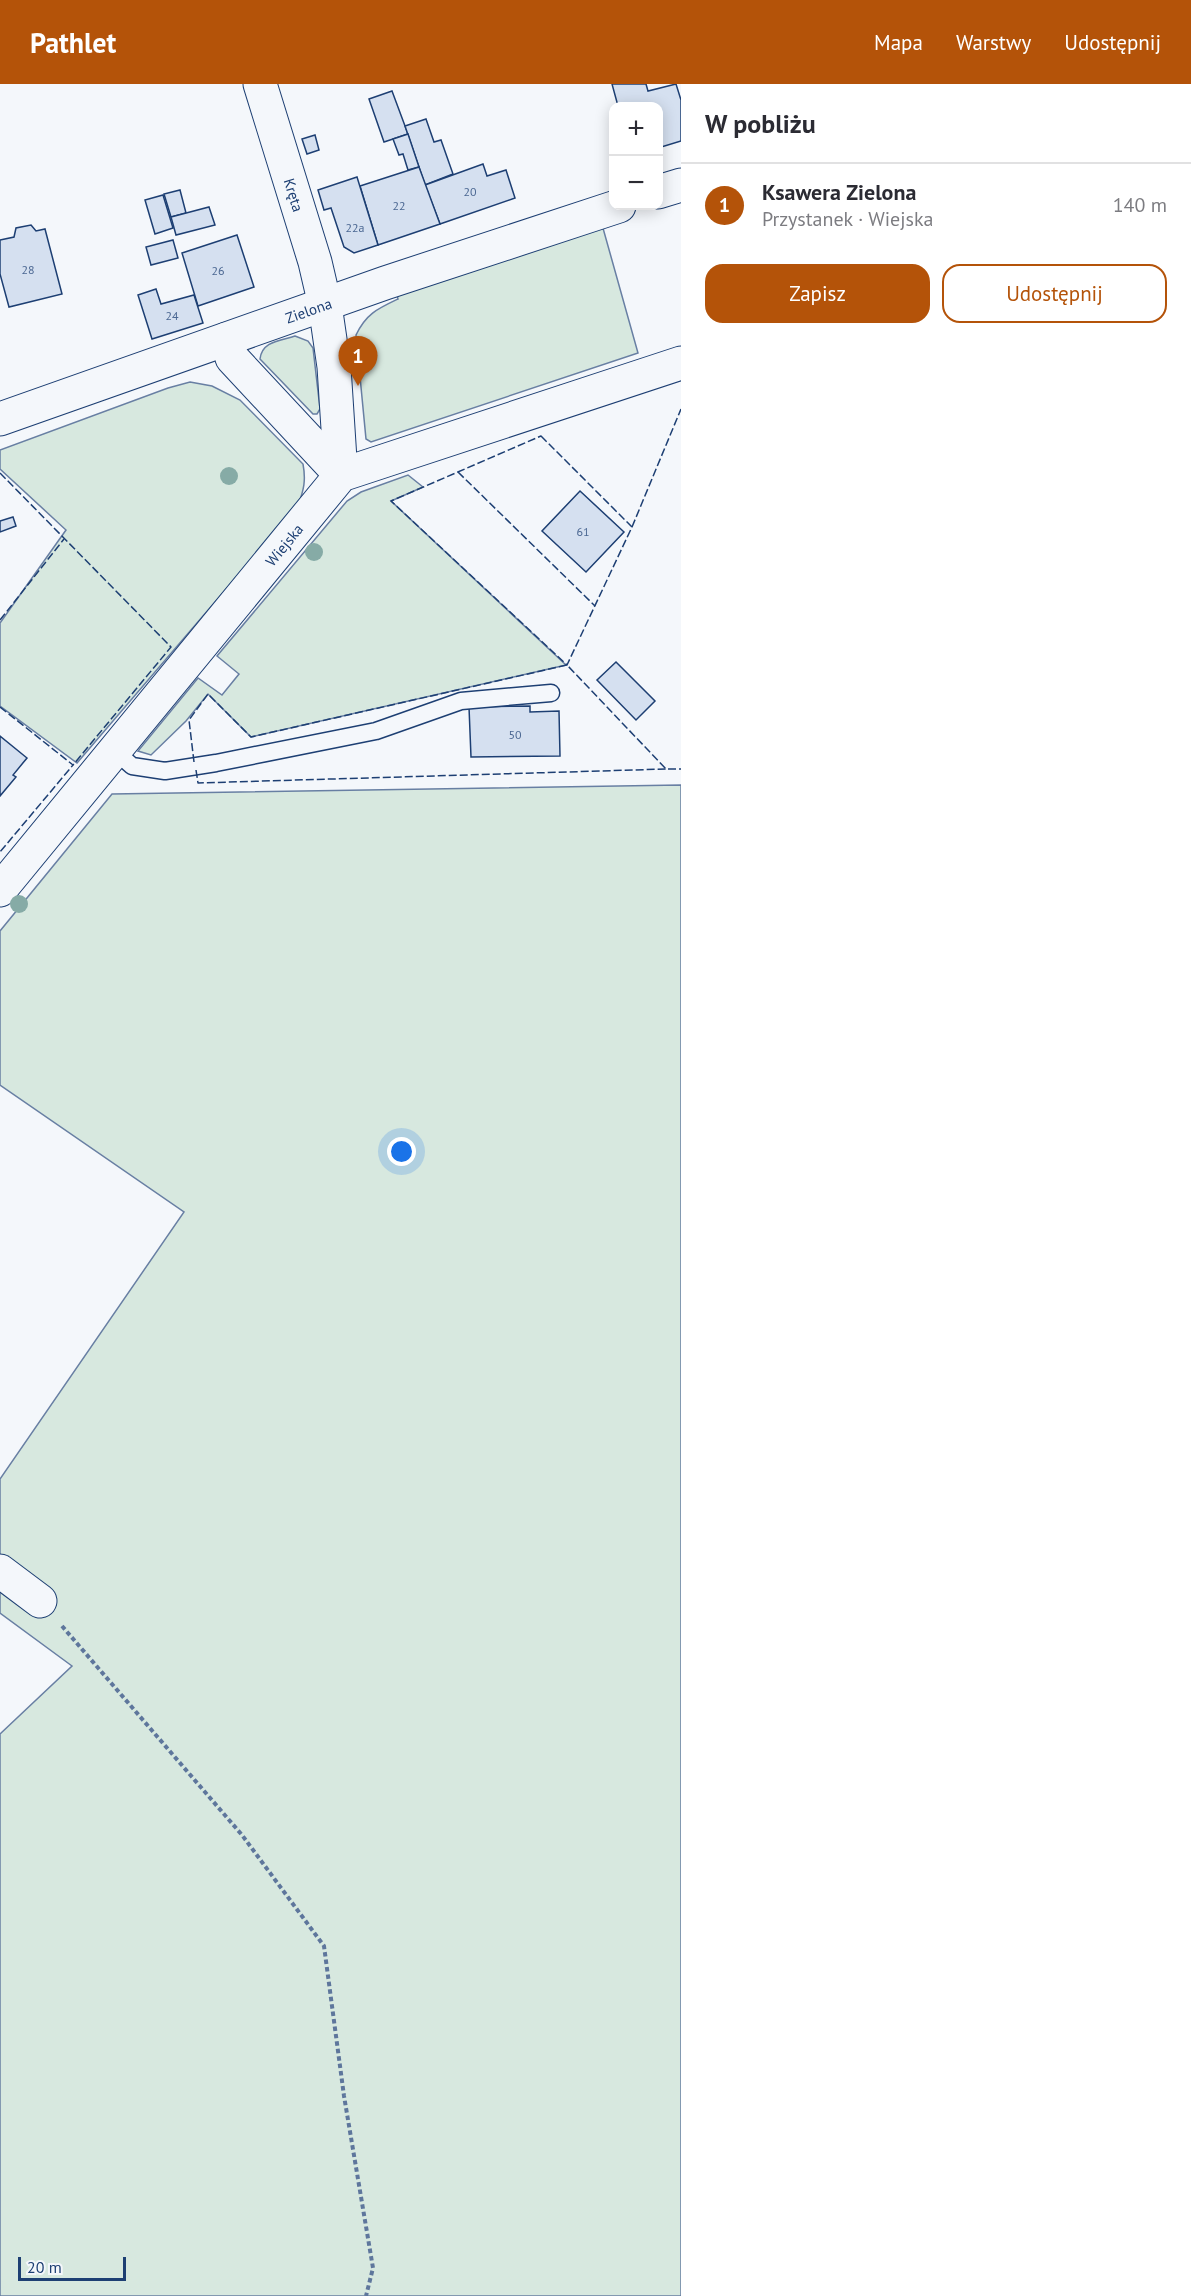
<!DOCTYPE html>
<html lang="pl">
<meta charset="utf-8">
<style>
body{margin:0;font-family:"PT Sans",sans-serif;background:#f7f7f7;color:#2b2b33}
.controls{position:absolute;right:18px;top:18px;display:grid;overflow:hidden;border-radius:12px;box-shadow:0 3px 15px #0003}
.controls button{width:54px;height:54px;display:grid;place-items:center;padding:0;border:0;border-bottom:2px solid #e1e1e2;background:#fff;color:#2b2b33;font:30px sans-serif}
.scale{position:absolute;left:18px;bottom:15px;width:108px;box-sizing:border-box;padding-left:6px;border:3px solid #1d3f73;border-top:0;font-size:16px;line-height:21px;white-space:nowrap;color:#1d3f73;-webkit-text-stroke:4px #f4f7fb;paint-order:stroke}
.you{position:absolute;left:402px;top:1068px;width:21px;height:21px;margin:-15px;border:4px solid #fff;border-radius:50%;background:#1a73e8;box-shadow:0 0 0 9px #1a73e833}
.badge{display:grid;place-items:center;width:39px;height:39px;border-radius:50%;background:#b45309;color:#fff;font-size:20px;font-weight:700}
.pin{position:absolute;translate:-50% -50px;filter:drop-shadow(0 2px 3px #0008)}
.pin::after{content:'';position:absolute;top:32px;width:21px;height:18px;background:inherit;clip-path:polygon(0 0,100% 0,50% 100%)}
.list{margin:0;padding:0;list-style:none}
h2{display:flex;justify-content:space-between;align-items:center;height:78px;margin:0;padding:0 24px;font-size:26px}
h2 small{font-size:20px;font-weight:400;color:#7c7c81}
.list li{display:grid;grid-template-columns:39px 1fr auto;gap:18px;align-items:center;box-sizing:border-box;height:84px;padding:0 24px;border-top:2px solid #e1e1e2}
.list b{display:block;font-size:22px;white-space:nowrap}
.list p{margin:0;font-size:20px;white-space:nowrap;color:#7c7c81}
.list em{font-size:20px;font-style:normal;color:#7c7c81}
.actions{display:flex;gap:12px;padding:18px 24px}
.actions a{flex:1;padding:14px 0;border:2px solid #b45309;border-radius:18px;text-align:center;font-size:21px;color:#b45309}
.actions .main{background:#b45309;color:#fff}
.map{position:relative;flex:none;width:681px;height:2212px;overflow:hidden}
header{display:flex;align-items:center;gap:36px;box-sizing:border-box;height:84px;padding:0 30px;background:#b45309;color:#fff}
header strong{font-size:28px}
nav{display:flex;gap:33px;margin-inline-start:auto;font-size:21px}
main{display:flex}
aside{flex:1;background:#fff}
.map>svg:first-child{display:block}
</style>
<header>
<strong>Pathlet</strong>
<nav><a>Mapa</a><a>Warstwy</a><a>Udostępnij</a></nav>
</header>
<main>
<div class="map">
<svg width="681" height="2212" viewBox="0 0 681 2212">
<rect width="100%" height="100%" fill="#f4f7fb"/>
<g fill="#d7e8df" stroke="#687fa3" stroke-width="1.5">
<path d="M601,137L638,269L371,358L366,355L356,251C366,230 377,225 398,215L396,207Z"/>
<path d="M295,252L308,257L313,264L320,325L317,330H313L260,275C262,257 280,257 295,252Z"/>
<path d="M190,298L212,302L240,316L303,380C306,396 304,406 298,421L77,679L0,622V539L66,446L0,385V366L168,304Z"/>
<polygon points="408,391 423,403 391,417 566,581 251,653 208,610 186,637 151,671 138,667 198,594 222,611 239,590 217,572 347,417 361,408"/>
<polygon points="681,701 681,2212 0,2212 0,1650 72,1582 0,1529 0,1395 184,1128 0,1001 0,847 112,710"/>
</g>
<g fill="#d5e0f0" stroke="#1d3f73" stroke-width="1.5">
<polygon points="612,0 646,0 648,7 676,0 681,16 681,57 658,64 658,22 618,22"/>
<polygon points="392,7 408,50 384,58 369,15"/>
<polygon points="426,35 434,58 441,56 453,90 425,101 405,42"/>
<polygon points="408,50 419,83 408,86 403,70 399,71 393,55"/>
<polygon points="315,51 319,66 307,70 302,55"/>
<polygon points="483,80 487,92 506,86 515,114 440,140 425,101"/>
<polygon points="419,83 440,140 378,161 360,102"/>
<polygon points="357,93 378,161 354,169 344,163 331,124 324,126 318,106"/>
<polygon points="180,106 186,129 171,133 164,110"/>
<polygon points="163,111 173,144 155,150 145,116"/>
<polygon points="209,123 215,141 176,151 171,133"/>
<polygon points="31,141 36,147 45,145 62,210 9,223 0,190 0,156 14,153 16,144"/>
<polygon points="237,151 254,203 198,222 182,169"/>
<polygon points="173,156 178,174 151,181 146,163"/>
<polygon points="156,205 161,220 194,211 203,239 152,255 138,211"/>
<polygon points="580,407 624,448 586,488 542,447"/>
<polygon points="13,433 16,442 0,448 0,437"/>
<polygon points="616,578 655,617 636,636 597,596"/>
<polygon points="530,622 530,628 559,627 560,672 471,673 469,623"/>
<polygon points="0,652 27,674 13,691 16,693 0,712"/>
</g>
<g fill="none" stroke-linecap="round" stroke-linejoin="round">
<defs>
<polyline id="lane" points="114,666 132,682 165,687 216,679 376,647 461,617 551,609"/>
<g id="street">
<path id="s1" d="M260,0L315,178L325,221L334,283L341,391"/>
<polyline points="658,108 681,101"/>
<polyline points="227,255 232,274 341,391"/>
<path id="s2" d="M0,335L385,199L619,122"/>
<path id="s3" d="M0,806L341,391L681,279"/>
<polyline points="0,1487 40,1517"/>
</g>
</defs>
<use href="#lane" stroke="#1d3f73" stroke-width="19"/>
<use href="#street" stroke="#1d3f73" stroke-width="35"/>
<polyline stroke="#5e769c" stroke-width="4" stroke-dasharray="4.5 3" stroke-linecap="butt" points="62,1542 242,1751 324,1862 344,2012 373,2184 366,2212"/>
<use href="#lane" stroke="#f4f7fb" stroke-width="16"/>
<use href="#street" stroke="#f4f7fb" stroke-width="33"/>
<g stroke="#1d3f73" stroke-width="1.5" stroke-dasharray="8 3" stroke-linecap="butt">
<polygon points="541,352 632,443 567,581 391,417"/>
<polyline points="458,388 595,522"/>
<polyline points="0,389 171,563 73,681"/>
<polyline points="632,443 681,325"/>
<polyline points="0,536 64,455"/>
<polyline points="0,623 73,681 0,768"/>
<polyline points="194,678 189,636 208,610 251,653 567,581 666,685 681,685"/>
<polyline points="196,686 198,699 666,685"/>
</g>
</g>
<g fill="#86aba6">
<circle cx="229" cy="392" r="9"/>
<circle cx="314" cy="468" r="9"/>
<circle cx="19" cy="820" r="9"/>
</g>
<g text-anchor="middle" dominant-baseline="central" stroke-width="4.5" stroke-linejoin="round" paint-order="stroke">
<g font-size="12" fill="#4b6792">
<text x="470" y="107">20</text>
<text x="399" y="121">22</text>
<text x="355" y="143">22a</text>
<text x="28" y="185">28</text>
<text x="218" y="186">26</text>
<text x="172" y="231">24</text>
<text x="583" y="447">61</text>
<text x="515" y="650">50</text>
</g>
<g font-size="15" fill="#1d3f73" stroke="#f4f7fb">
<text stroke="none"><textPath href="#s1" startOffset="116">Kręta</textPath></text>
<text stroke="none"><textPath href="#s2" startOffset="327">Zielona</textPath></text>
<text stroke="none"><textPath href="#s3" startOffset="447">Wiejska</textPath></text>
</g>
</g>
</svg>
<div class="controls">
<button>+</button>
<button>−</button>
</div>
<div class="scale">20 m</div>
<div class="you"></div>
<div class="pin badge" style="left:358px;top:302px">1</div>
</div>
<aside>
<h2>W pobliżu<small></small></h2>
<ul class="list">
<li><span class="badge">1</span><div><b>Ksawera Zielona</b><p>Przystanek · Wiejska</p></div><em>140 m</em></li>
</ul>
<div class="actions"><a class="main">Zapisz</a><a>Udostępnij</a></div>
</aside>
</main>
